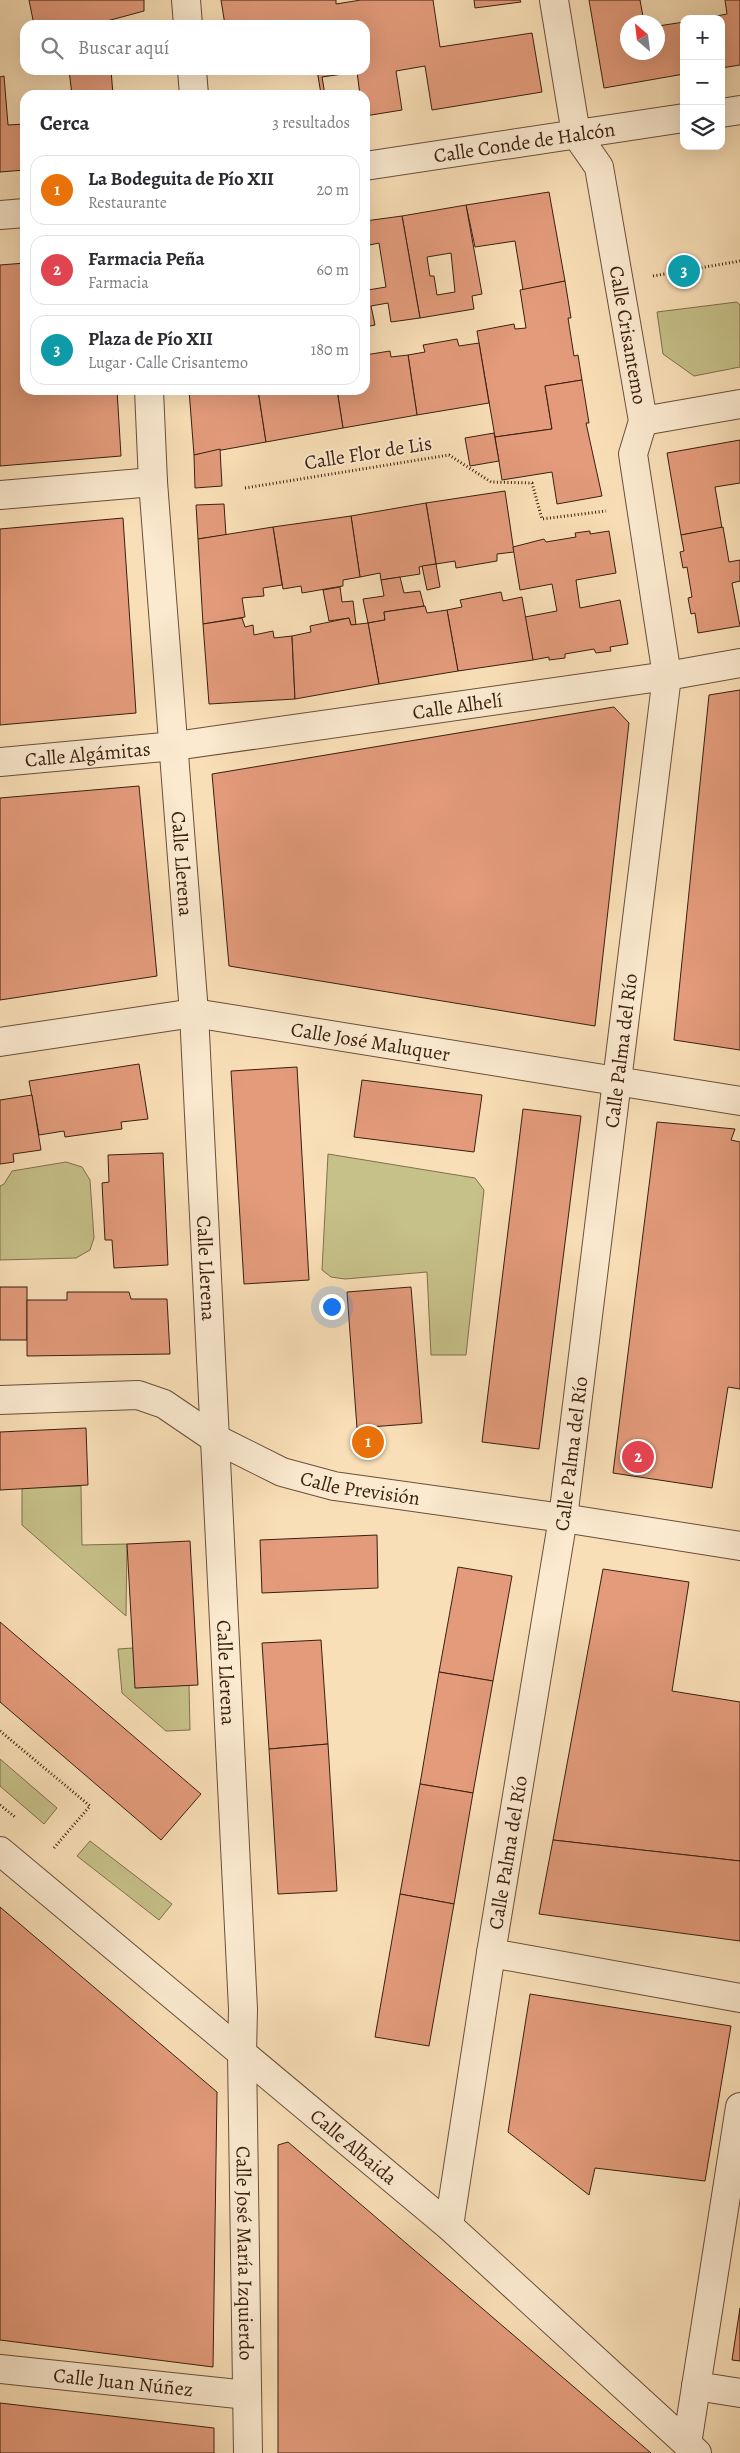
<!DOCTYPE html>
<html lang="es">
<meta charset="utf-8">
<style>
body{margin:0;font-family:Alegreya,serif;background:#f7f7f7;color:#2b2b33}
.controls{position:absolute;right:15px;top:15px;display:grid;overflow:hidden;border-radius:10px;box-shadow:0 5px 20px #0002}
.controls button{width:45px;height:45px;display:grid;place-items:center;padding:0;border:0;border-bottom:1px solid #e1e1e2;background:#fff;color:#2b2b33;font:25px sans-serif}
.compass{position:absolute;left:620px;top:15px;width:45px;height:45px;border-radius:50%;background:#fff;box-shadow:0 5px 20px #0002;rotate:332deg}
.you{position:absolute;left:331px;top:1306px;width:18px;height:18px;margin:-12px;border:4px solid #fff;border-radius:50%;background:#1a73e8;box-shadow:0 0 0 8px #1a73e833}
.badge{display:grid;place-items:center;width:32px;height:32px;border-radius:50%;background:#d93025;color:#fff;font-size:16px;font-weight:700}
.pin{position:absolute;translate:-50% -50%;border:2px solid #fff;box-shadow:0 1px 5px #0006}
.list{margin:0;padding:0;list-style:none}
h2{display:flex;justify-content:space-between;align-items:center;height:65px;margin:0;padding:0 20px;font-size:21px}
h2 small{font-size:16px;font-weight:400;color:#7c7c81}
.list li{display:grid;grid-template-columns:32px 1fr auto;gap:15px;align-items:center;box-sizing:border-box;height:70px;margin:0 10px 10px;padding:0 10px;border:1px solid #e1e1e2;border-radius:15px}
.list b{display:block;font-size:19px;white-space:nowrap}
.list p{margin:0;font-size:16px;white-space:nowrap;color:#7c7c81}
.list em{font-size:16px;font-style:normal;color:#7c7c81}
.icon{flex:none;width:28px;height:28px;fill:none;stroke:currentColor;stroke-width:2;stroke-linecap:round;stroke-linejoin:round}
.map{position:relative;flex:none;width:740px;height:2453px;overflow:hidden}
.search{position:absolute;background:#fff;box-shadow:0 5px 20px #0002;left:20px;top:20px;width:350px;height:55px;display:flex;align-items:center;gap:12px;box-sizing:border-box;padding:0 18px;border-radius:15px;color:#7c7c81;font-size:19px}
.panel{position:absolute;background:#fff;box-shadow:0 5px 20px #0002;left:20px;top:90px;width:350px;height:305px;border-radius:15px}
.map>svg:first-child{display:block}
</style>
<div class="map">
<svg width="740" height="2453" viewBox="0 0 740 2453">
<rect width="100%" height="100%" fill="#f9dfb7"/>
<filter id="stains"><feTurbulence type="fractalNoise" baseFrequency=".004" numOctaves="4"/><feColorMatrix values="0 0 0 0 .2 0 0 0 0 .09 0 0 0 0 .02 0 0 0 .5 -.17"/></filter>
<radialGradient id="worn" r=".72"><stop offset=".6" stop-color="#630" stop-opacity="0"/><stop offset="1" stop-color="#630" stop-opacity=".3"/></radialGradient>
<g fill="#c6c089" stroke="#80704c">
<polygon points="737,302 740,305 740,367 694,376 663,354 657,312"/>
<polygon points="328,1154 475,1178 484,1190 466,1355 431,1355 427,1272 345,1279 331,1277 322,1270"/>
<polygon points="66,1162 82,1167 90,1180 94,1238 90,1250 76,1258 0,1260 0,1186 4,1184 12,1171"/>
<polygon points="81,1486 82,1545 127,1544 126,1616 22,1525 22,1488"/>
<polygon points="133,1648 136,1688 189,1685 190,1730 166,1731 122,1693 118,1649"/>
<polygon points="0,1759 57,1808 44,1824 0,1786"/>
<polygon points="90,1841 172,1904 159,1920 77,1856"/>
</g>
<g fill="#e39b7b" stroke="#3a1f10" fill-rule="evenodd">
<polygon points="29,0 144,0 144,11 107,21 107,25 65,25 65,22 34,25"/>
<polygon points="221,0 336,0 336,4 361,0 433,0 440,47 532,33 542,92 432,110 425,66 396,71 402,110 365,116 365,95 360,95 357,72 322,77 325,95 317,95 321,94 317,70 365,70 365,25 225,25"/>
<polygon points="474,0 520,0 521,2 475,8"/>
<polygon points="589,0 640,0 644,22 628,22 628,52 658,52 658,26 684,22 684,74 604,88"/>
<polygon points="725,0 740,0 740,65 721,68 721,19 700,19 727,14"/>
<polygon points="69,70 111,70 113,95 72,95"/>
<polygon points="4,76 8,125 25,124 25,170 0,172 0,77"/>
<polygon points="549,192 565,281 523,290 515,241 475,247 466,205"/>
<path d="M466,205L482,294L472,296L474,309L420,318L402,216ZM451,253L455,292L437,295L434,276H430L427,257Z"/>
<polygon points="402,216 420,318 391,322 388,303 371,306 375,325 365,327 365,275 368,290 386,287 379,243 365,246 365,221"/>
<polygon points="25,263 25,390 117,390 121,456 0,466 0,265"/>
<polygon points="565,281 571,318 568,318 574,356 578,355 582,380 545,386 552,429 495,437 477,331 514,324 515,329 526,328 520,290"/>
<polygon points="457,339 459,346 479,343 489,403 417,415 408,355 425,352 423,345"/>
<polygon points="390,351 391,357 408,355 417,415 343,428 337,390 365,390 365,355"/>
<polygon points="582,380 589,423 586,423 602,496 557,504 552,472 502,480 495,437 552,429 545,386"/>
<polygon points="189,390 258,390 266,442 194,455"/>
<polygon points="258,390 337,390 343,428 266,442"/>
<polygon points="494,433 499,461 470,466 465,438"/>
<polygon points="740,440 740,483 715,487 722,528 681,535 667,453"/>
<polygon points="220,449 222,486 195,488 194,455"/>
<polygon points="505,491 514,552 497,554 497,561 456,568 455,561 436,564 426,503"/>
<polygon points="426,503 436,564 419,567 420,574 381,580 380,573 360,577 351,516"/>
<polygon points="224,504 226,535 198,539 196,505"/>
<polygon points="351,516 360,577 343,580 343,586 302,593 301,586 283,589 273,527"/>
<polygon points="123,518 136,713 0,725 0,529"/>
<polygon points="273,527 282,585 263,588 264,596 242,598 245,617 203,624 198,539"/>
<polygon points="723,527 729,562 740,560 740,581 732,583 740,626 698,633 695,613 691,614 688,598 692,597 687,567 683,568 680,552 684,551 681,535"/>
<polygon points="590,531 590,534 609,531 616,573 576,580 580,608 620,600 628,644 610,647 611,651 596,653 594,649 565,654 565,658 549,660 549,657 533,660 525,617 557,611 552,584 520,590 513,547 544,539 546,542 576,537 575,533"/>
<polygon points="436,564 440,587 427,590 422,566"/>
<polygon points="400,577 404,593 420,591 424,606 384,612 385,620 368,623 363,599 384,596 381,580"/>
<polygon points="340,587 342,602 353,601 356,625 351,625 349,618 329,621 323,590"/>
<polygon points="501,592 503,601 522,597 533,660 458,671 447,610 462,607 460,600"/>
<polygon points="425,606 427,613 447,610 458,671 379,684 368,623 385,620 384,612"/>
<polygon points="242,618 245,627 253,625 254,635 273,631 274,638 292,636 295,699 209,704 203,624"/>
<polygon points="349,618 351,625 368,623 379,684 295,699 292,636 311,632 310,626"/>
<polygon points="740,690 740,1050 674,1040 709,695"/>
<polygon points="614,707 629,723 595,1026 229,966 212,774"/>
<polygon points="139,786 157,976 0,1000 0,798"/>
<polygon points="139,1064 148,1119 121,1122 122,1129 65,1137 64,1131 39,1135 29,1081"/>
<polygon points="297,1067 309,1280 244,1284 231,1071"/>
<polygon points="362,1080 482,1095 474,1152 354,1137"/>
<polygon points="32,1095 41,1150 13,1154 14,1162 0,1164 0,1100"/>
<polygon points="523,1109 581,1116 539,1449 482,1442"/>
<polygon points="657,1122 735,1129 731,1140 740,1142 740,1389 728,1387 712,1488 613,1473"/>
<polygon points="163,1153 168,1265 114,1268 112,1240 105,1240 102,1183 109,1182 108,1155"/>
<rect x="0" y="1287" width="27" height="53"/>
<polygon points="411,1287 422,1423 357,1428 347,1292"/>
<polygon points="67,1292 129,1292 131,1299 167,1299 170,1354 27,1356 27,1300 67,1300"/>
<polygon points="86,1428 88,1485 0,1490 0,1432"/>
<polygon points="377,1535 378,1588 262,1593 260,1540"/>
<polygon points="190,1541 198,1685 135,1688 127,1544"/>
<polygon points="458,1567 512,1576 493,1681 439,1672"/>
<polygon points="603,1569 689,1582 672,1691 740,1702 740,1861 553,1840"/>
<polygon points="0,1622 201,1794 161,1840 0,1702"/>
<polygon points="321,1640 328,1744 269,1749 262,1643"/>
<polygon points="439,1672 493,1681 473,1793 420,1784"/>
<polygon points="328,1744 337,1891 278,1894 269,1749"/>
<polygon points="420,1784 473,1793 454,1904 400,1894"/>
<polygon points="553,1840 740,1861 740,1941 539,1914"/>
<polygon points="400,1894 454,1904 429,2046 375,2037"/>
<polygon points="0,1907 217,2092 213,2367 0,2340"/>
<polygon points="530,1994 731,2026 705,2181 595,2168 589,2195 508,2132"/>
<polygon points="288,2142 651,2453 278,2453 278,2145"/>
<polygon points="740,2308 740,2361 732,2360"/>
<polygon points="0,2403 214,2428 214,2453 0,2453"/>
</g>
<g fill="none" stroke-linecap="round" stroke-linejoin="round">
<defs>
<g id="minor">
<polyline points="186,0 188,25"/>
<polyline points="192,70 194,95"/>
<polyline points="721,113 740,110"/>
<path id="s1" d="M365,166L684,118"/>
<polyline points="0,215 25,213"/>
<path id="s2" d="M149,390L153,482L194,1013L243,2009L242,2054L248,2453"/>
<polyline points="643,421 740,404"/>
<polyline points="0,495 153,482"/>
<path id="s3" d="M0,762L175,746L667,676L740,663"/>
<path id="s4" d="M0,1042L194,1013L740,1101"/>
<path id="s5" d="M0,1400L138,1395L164,1404L214,1438L282,1472L334,1486L563,1518L740,1546"/>
<path id="s6" d="M0,1851L449,2226L697,2453"/>
<polyline points="491,1953 740,1998"/>
<path id="s7" d="M449,2226L491,1953L563,1518L667,676L633,454L643,421L599,167L576,134L554,0"/>
<path id="s8" d="M0,2369L247,2395"/>
<polyline points="696,2386 740,2393"/>
<polyline points="687,2444 740,2107"/>
</g>
</defs>
<use href="#minor" stroke="#6a4f3a" stroke-width="30"/>
<g stroke="#3a1f10" stroke-width="3" stroke-dasharray="1 2.5" stroke-linecap="butt">
<polyline points="653,276 740,261"/>
<polyline points="245,488 449,455 491,482 532,483 542,519 606,511"/>
<polyline points="0,1731 90,1806 53,1849"/>
<polyline points="0,1805 15,1817"/>
</g>
<use href="#minor" stroke="#fbead0" stroke-width="28"/>
</g>
<g text-anchor="middle" dominant-baseline="central" stroke-width="4" stroke-linejoin="round" paint-order="stroke">
<g font-size="20" fill="#3a1f10" stroke="#fbead0">
<text stroke="none"><textPath href="#s1" startOffset="161">Calle Conde de Halcón</textPath></text>
<text transform="translate(628 335) rotate(80)">Calle Crisantemo</text>
<text transform="translate(368 453) rotate(-9)">Calle Flor de Lis</text>
<text stroke="none"><textPath href="#s3" startOffset="461">Calle Alhelí</textPath></text>
<text stroke="none"><textPath href="#s3" startOffset="88">Calle Algámitas</textPath></text>
<text stroke="none"><textPath href="#s2" startOffset="475">Calle Llerena</textPath></text>
<text stroke="none"><textPath href="#s4" startOffset="375">Calle José Maluquer</textPath></text>
<text stroke="none"><textPath href="#s7" startOffset="1188">Calle Palma del Río</textPath></text>
<text stroke="none"><textPath href="#s2" startOffset="880">Calle Llerena</textPath></text>
<text stroke="none"><textPath href="#s7" startOffset="782">Calle Palma del Río</textPath></text>
<text stroke="none"><textPath href="#s5" startOffset="382">Calle Previsión</textPath></text>
<text stroke="none"><textPath href="#s2" startOffset="1285">Calle Llerena</textPath></text>
<text stroke="none"><textPath href="#s7" startOffset="378">Calle Palma del Río</textPath></text>
<text stroke="none"><textPath href="#s6" startOffset="461">Calle Albaida</textPath></text>
<text stroke="none"><textPath href="#s2" startOffset="1866">Calle José María Izquierdo</textPath></text>
<text stroke="none"><textPath href="#s8" startOffset="124">Calle Juan Núñez</textPath></text>
</g>
</g>
<rect width="100%" height="100%" filter="url(#stains)"/>
<rect width="100%" height="100%" fill="url(#worn)"/>
</svg>
<div class="controls">
<button>+</button>
<button>−</button>
<button><svg class="icon" aria-label="layers" viewBox="0 0 24 24"><path d="M12 4l9 5-9 5-9-5zM3 14l9 5 9-5"/></svg></button>
</div>
<svg class="compass" viewBox="-18 -18 36 36"><path d="M0-13l5 13h-10z" fill="#e53935"/><path d="M0 13l5-13h-10z" fill="#7c7c81"/></svg>
<div class="you"></div>
<div class="pin badge" style="left:368px;top:1442px;background:#e8710a">1</div>
<div class="pin badge" style="left:638px;top:1457px;background:#e0444e">2</div>
<div class="pin badge" style="left:684px;top:271px;background:#0f9aa8">3</div>
<div class="search"><svg class="icon" aria-label="search" viewBox="0 0 24 24"><circle cx="10" cy="10" r="6"/><path d="M15 15l6 6"/></svg>Buscar aquí</div>
<section class="panel">
<h2>Cerca<small>3 resultados</small></h2>
<ul class="list">
<li><span class="badge" style="background:#e8710a">1</span><div><b>La Bodeguita de Pío XII</b><p>Restaurante</p></div><em>20 m</em></li>
<li><span class="badge" style="background:#e0444e">2</span><div><b>Farmacia Peña</b><p>Farmacia</p></div><em>60 m</em></li>
<li><span class="badge" style="background:#0f9aa8">3</span><div><b>Plaza de Pío XII</b><p>Lugar · Calle Crisantemo</p></div><em>180 m</em></li>
</ul>
</section>
</div>
